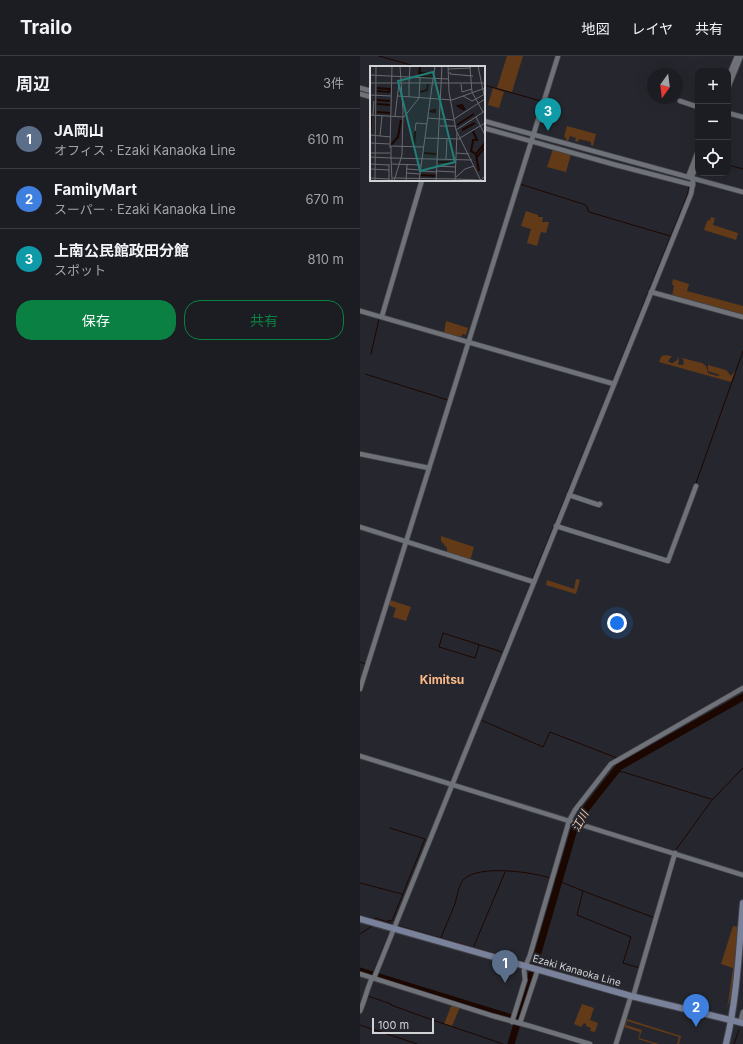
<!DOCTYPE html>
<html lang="ja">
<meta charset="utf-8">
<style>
body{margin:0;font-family:Inter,"Noto Sans JP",sans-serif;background:#25262a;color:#f1f3f6}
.controls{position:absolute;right:12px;top:12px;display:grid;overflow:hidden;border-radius:8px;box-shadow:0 4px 16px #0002}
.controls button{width:36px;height:36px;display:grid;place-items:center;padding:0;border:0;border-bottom:1px solid #3a3b40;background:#1c1d22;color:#f1f3f6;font:20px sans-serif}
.compass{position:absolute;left:287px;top:12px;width:36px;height:36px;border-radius:50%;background:#1c1d22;box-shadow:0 4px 16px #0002;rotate:194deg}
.scale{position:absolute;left:12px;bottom:10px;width:62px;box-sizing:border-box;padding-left:4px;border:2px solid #d0d2d6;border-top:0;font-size:11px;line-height:14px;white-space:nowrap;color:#d0d2d6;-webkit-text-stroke:3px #26272e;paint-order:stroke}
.you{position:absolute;left:257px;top:567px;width:14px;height:14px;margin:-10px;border:3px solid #fff;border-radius:50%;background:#1a73e8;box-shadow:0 0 0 6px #1a73e833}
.badge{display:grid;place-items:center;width:26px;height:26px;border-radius:50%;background:#0b8043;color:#fff;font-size:13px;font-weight:700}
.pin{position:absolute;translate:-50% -33px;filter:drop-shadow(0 1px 2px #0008)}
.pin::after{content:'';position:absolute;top:21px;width:14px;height:12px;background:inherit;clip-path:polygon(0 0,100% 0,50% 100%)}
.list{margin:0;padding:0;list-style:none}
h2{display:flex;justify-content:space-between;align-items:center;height:52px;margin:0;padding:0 16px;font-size:17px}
h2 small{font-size:13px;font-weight:400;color:#a0a2a5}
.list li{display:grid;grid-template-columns:26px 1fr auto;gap:12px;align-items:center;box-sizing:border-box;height:60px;padding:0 16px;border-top:1px solid #3a3b40}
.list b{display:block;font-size:15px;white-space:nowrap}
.list p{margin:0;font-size:13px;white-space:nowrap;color:#a0a2a5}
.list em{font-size:13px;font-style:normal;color:#a0a2a5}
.actions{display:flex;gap:8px;padding:12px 16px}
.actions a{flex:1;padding:9px 0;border:1px solid #0b8043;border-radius:16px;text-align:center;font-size:14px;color:#0b8043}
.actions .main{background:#0b8043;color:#fff}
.icon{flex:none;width:22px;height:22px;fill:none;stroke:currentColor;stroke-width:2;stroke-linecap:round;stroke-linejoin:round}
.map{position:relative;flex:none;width:383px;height:988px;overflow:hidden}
header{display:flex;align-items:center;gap:24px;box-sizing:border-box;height:56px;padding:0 20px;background:#1c1d22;border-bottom:1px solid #3a3b40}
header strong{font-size:19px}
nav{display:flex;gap:22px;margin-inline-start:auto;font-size:14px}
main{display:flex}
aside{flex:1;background:#1c1d22}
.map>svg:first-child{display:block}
</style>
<header>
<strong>Trailo</strong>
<nav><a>地図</a><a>レイヤ</a><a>共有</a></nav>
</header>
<main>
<aside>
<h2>周辺<small>3件</small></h2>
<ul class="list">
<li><span class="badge" style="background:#5c6f8a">1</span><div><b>JA岡山</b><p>オフィス · Ezaki Kanaoka Line</p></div><em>610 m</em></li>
<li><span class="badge" style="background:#3f7fe0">2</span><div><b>FamilyMart</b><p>スーパー · Ezaki Kanaoka Line</p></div><em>670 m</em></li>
<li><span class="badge" style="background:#0f9aa8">3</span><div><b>上南公民館政田分館</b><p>スポット</p></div><em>810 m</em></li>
</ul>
<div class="actions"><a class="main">保存</a><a>共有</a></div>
</aside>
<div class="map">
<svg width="383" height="988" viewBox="0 0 383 988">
<rect width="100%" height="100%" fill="#26272e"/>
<g fill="#623a17">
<polygon points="147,0 163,0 152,36 137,32"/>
<polygon points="133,32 144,36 139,52 128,49"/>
<polygon points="207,70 236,78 233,90 231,89 231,86 219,83 218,86 215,85 216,82 210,80 208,85 206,84 206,82 204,81"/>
<polygon points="193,93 211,98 206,116 187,111"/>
<polygon points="166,155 178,159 178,161 183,161 182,166 189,166 186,177 181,176 177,190 167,187 171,173 161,170"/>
<polygon points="351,161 355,162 353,169 378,177 376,184 344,174 347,165 350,164"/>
<polygon points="313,223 329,228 327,235 383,250 383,260 312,240 314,230 312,228"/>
<polygon points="86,265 108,272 106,279 102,278 102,281 100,280 99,282 84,277"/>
<polygon points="304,299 312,300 308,305 311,307 313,307 318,303 317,301 318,301 319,305 318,308 320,309 323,309 324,306 322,302 342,307 346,310 348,317 357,320 360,319 348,315 348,309 366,314 371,320 376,314 371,326 299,306 301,301"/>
<polygon points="81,480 114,491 110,505 87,497 87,492 81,485"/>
<polygon points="216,523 220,524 216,538 186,529 187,524 214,533"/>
<polygon points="30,544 51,551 46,565 33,561 36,552 28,549"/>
<path d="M373,870L379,871C377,890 375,938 366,953L368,947L373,912L361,908Z"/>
<polygon points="92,948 100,951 92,970 84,968"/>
<polygon points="222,948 234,952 230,964 238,967 235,976 230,975 231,972 226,970 226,968 224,967 221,971 214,968"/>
<polygon points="267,963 321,980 319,988 317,988 319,981 267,965 266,969 282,974 279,982 299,988 294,988 278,983 280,976 264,971"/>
</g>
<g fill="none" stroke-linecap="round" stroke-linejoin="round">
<g stroke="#1c0600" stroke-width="1">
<polyline points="19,0 58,11"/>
<polyline points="124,29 181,45"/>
<polyline points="0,36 11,38"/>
<polyline points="368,109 383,113"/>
<polyline points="160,128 226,149 229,156 310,180"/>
<polyline points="113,265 162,108"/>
<polyline points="11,298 19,263"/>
<polyline points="5,318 88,344"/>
<polyline points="252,326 328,137 329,130"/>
<polyline points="336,427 383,295"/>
<polyline points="172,523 251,329"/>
<polyline points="119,589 115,602 79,591 83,577 142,596"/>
<polyline points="0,606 5,608"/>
<polyline points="123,645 171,527"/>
<polyline points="121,664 183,691 190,676 257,702"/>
<polyline points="262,704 268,706"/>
<polyline points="256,714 262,716"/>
<polyline points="263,716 351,743"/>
<polyline points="220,761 228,768"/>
<polyline points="241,772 315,795 352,744 383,712"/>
<polyline points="195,823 199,824"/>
<polyline points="199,825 223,835 217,859 271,881 263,907 280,912"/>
<polyline points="0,827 42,838"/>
<polyline points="223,835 295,862"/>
<polyline points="15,864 15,862 31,867"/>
<polyline points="28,865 28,864 32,865 65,783 30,772"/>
<polyline points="39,870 164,906"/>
<polyline points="0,878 12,870"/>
<path d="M81,882C85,871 90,861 94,850C97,843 98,830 103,824C118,808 172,816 190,822"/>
<polyline points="114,890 145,816"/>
<polyline points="169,907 173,908"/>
<polyline points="12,920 29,878"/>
<path d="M8,940L31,948V949C68,963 106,975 143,988"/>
<polyline points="0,969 57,988"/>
<polyline points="374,988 379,974"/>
</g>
<g stroke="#1c0600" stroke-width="7">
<polyline points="0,915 158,964"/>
<polyline points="158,965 215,770 221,759 259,711 383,641"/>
<polyline points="151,988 157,968"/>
</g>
<defs>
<g id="street">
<polyline points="368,22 377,0"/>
<polyline points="0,32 11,35"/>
<polyline points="368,32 381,0"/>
<polyline points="0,38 11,41"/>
<polyline points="320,45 338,51"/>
<polyline points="368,57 383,61"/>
<polyline points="124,65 383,136"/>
<polyline points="124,72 256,109 333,129"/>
<polyline points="328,121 338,95"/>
<polyline points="291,236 383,261"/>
<polyline points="0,255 254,328"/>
<polyline points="22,260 62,124"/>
<polyline points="0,398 69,412"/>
<polyline points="209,439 239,449 240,448"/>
<polyline points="196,470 308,505 336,430"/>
<polyline points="0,471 174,526"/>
<polyline points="0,633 198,0"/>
<polyline points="0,700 383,819"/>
<polyline points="0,918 133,960 170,970 230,988"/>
<polyline points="14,922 331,138 333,127 332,120 338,106"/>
<polyline points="273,941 315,797"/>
<path d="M0,955C5,944 7,933 12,922"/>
<polyline points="152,966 165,924 164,914 170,899 209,765 215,754 251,708 383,632"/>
<polyline points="160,967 178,913"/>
<polyline points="380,967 383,956"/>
<polyline points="256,988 271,940"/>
</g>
<g id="secondary">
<polyline points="0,863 271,940 383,967"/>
<path d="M366,988C377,944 379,892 383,847"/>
</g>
</defs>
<use href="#street" stroke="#414248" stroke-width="6"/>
<use href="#secondary" stroke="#414248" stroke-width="8"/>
<use href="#street" stroke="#6f7279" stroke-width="4.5"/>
<use href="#secondary" stroke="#7a819b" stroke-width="6"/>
</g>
<g text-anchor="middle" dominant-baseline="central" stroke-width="4" stroke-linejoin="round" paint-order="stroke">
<g font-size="10" fill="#d0d2d6" stroke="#26272e">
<text transform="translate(217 914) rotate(16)">Ezaki Kanaoka Line</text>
</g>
<g font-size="11" font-style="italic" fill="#facca9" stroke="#26272e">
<text transform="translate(220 765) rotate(-62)">江川</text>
</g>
<g font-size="12" font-weight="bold" fill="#f9b885" stroke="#26272e">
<text x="82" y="623">Kimitsu</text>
</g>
</g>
<g transform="translate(10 10)">
<rect width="115" height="115" fill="#26272e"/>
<path fill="none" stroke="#1c0600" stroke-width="2" d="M50,7L63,8M49,10L63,11M49,12L50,0M7,22L20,23M7,25L19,26L20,22M50,26L57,24L58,18M7,34L20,35M7,38L20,39M94,44L88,40L92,39L95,44M59,45L65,46V44L61,45M7,46L20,47M87,59L104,48M92,64L105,57M102,74H107L103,65M0,75L1,50M103,75L101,85L106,88L115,77M21,79L28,71L31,54M44,80L45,65M54,87L66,88M106,89L109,105M107,91L115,81M68,96H85M51,109L66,110"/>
<path fill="none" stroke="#6a6b71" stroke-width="1" d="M78,0L79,26L86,64L111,115M108,0L114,29M100,1L102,26L113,46M78,3L101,2M80,6V8L103,10M0,9L78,13M63,13L65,0M0,17H115M39,17L40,0M91,18L92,26L102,23M0,29L21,30M28,30L82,34L115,22M93,30L102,35L115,28M39,31V17M0,49L34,51L49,32L50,12M3,49L4,35M25,50L29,17M106,51L115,69M58,52L84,54M84,53L115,33M70,60H85M86,64L115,45M45,65L46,57L57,58M0,69L21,71M10,70L12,50M55,72L91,73M90,72L115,57M0,77L20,78M21,80V92L102,94M21,80L54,81M20,82L22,0M0,87H20M86,87L99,88M0,91L21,92L22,115M76,93L77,73M0,98L19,99M21,98L51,99M67,100L86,101M0,103L19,104M36,103L51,104M51,105L67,106M67,105L85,106M36,107L50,108M86,111L95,103L104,100M0,112L19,113M22,112L85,113M85,113L111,114L115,110M5,115L6,0M19,115V98M24,115L32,89L33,45L30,0M36,115L37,99M49,115L63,13M66,115L72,0M85,115L87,66"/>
<path fill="#227f78" fill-opacity="0.15" stroke="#227f78" stroke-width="2" d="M63,6L85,96L50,105L28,15Z"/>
<rect width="115" height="115" fill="none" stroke="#d0d2d6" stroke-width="2"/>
</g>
</svg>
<div class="controls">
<button>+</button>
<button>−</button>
<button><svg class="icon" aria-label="locate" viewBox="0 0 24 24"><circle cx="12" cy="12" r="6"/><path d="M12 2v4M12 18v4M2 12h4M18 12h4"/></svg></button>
</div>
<svg class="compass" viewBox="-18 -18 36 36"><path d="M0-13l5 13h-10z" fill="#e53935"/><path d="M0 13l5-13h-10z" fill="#a0a2a5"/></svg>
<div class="scale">100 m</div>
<div class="you"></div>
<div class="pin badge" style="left:145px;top:927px;background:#5c6f8a">1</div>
<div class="pin badge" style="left:336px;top:971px;background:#3f7fe0">2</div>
<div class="pin badge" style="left:188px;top:75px;background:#0f9aa8">3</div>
</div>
</main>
